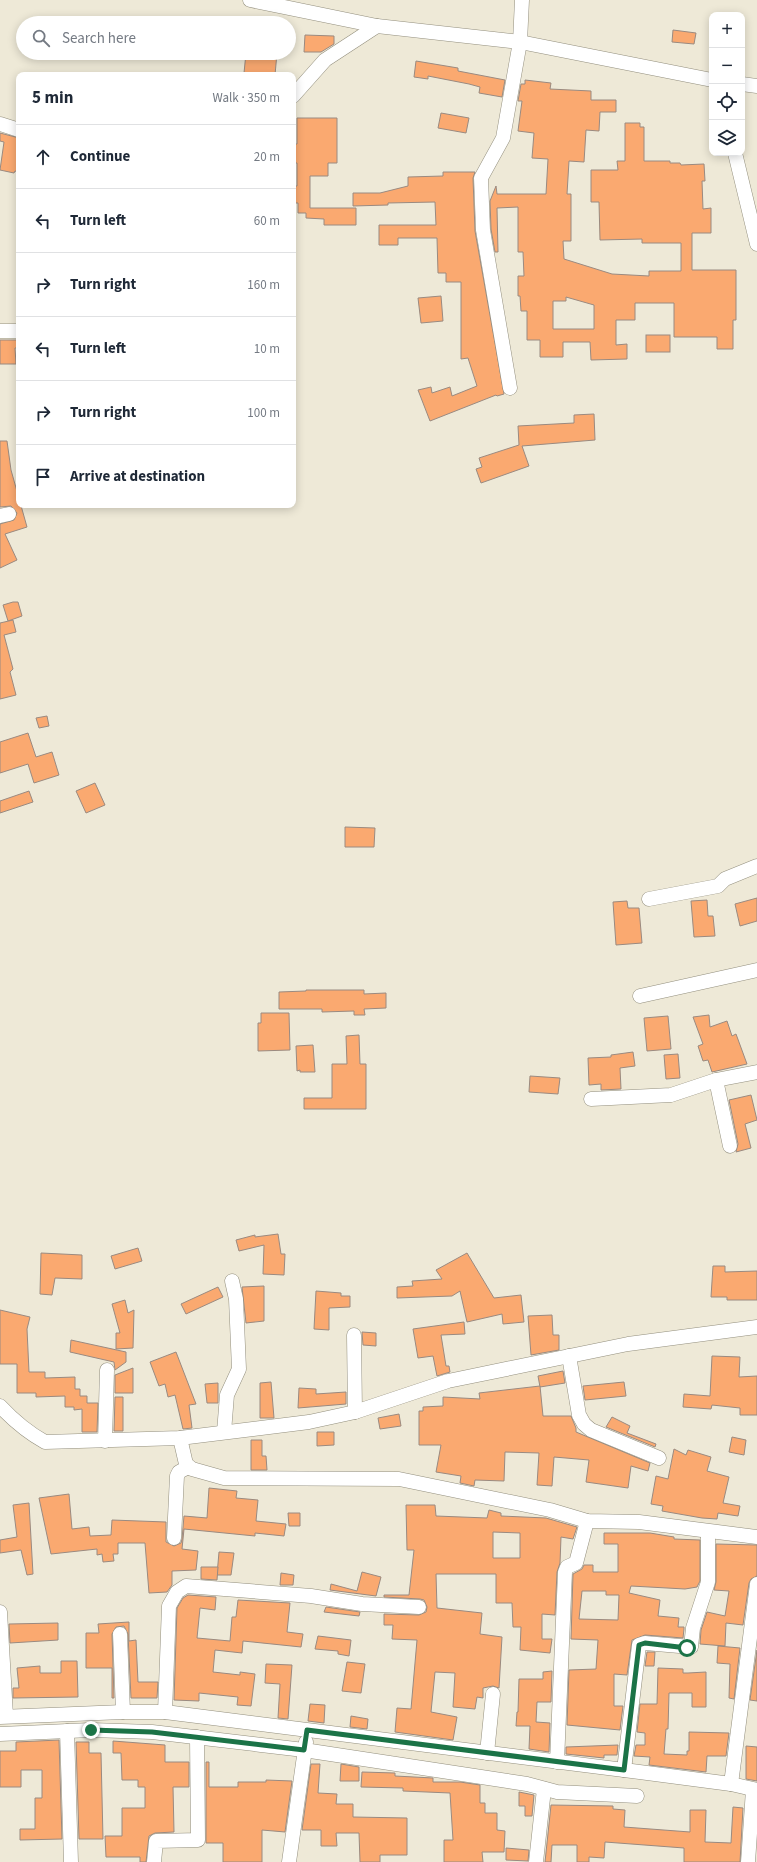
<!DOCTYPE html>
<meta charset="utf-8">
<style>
body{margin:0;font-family:"Source Sans 3",sans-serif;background:#f6f6f7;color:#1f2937}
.controls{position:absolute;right:12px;top:12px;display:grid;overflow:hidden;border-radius:8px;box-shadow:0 2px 10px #0003}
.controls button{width:36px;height:36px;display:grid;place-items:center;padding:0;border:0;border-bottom:1px solid #e0e1e3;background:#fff;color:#1f2937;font:20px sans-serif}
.stop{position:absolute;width:12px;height:12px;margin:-9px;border:3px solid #1b7347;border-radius:50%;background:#fff}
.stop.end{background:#1b7347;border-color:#fff;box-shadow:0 1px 4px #0008}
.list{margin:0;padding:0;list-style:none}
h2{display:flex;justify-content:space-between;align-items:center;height:52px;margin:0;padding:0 16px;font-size:17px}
h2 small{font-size:13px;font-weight:400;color:#747a83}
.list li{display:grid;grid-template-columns:26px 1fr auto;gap:12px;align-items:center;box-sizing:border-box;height:64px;padding:0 16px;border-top:1px solid #e0e1e3}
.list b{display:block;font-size:15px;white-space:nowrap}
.list em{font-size:13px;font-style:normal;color:#747a83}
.icon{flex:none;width:22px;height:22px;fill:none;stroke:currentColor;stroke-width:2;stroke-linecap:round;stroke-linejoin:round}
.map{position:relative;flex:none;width:757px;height:1862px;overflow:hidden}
.search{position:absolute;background:#fff;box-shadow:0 2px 10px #0003;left:16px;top:16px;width:280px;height:44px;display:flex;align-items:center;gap:10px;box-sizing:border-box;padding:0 14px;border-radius:22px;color:#747a83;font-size:15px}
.panel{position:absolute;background:#fff;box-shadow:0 2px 10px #0003;left:16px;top:72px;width:280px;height:436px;border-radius:8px}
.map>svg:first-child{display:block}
</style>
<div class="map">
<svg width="757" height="1862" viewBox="0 0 757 1862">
<rect width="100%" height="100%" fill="#eee9d7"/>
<g fill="#faa970" stroke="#9a8a80" fill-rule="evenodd">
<polygon points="673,30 696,33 694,44 672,42"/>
<polygon points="305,35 334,36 334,44 321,52 304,52"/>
<polygon points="246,53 277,53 275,75 244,73"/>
<polygon points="416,61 458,68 458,71 505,80 502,97 479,93 480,87 469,84 428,76 428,79 414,77"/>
<path d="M525,80L551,83L550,89L591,91V100H616V112H600L599,131L586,130L584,162L569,161L567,194H571V241H563L564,259L612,274L649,276V271H681V243H642V239L600,240L599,202H591V170H618L617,161H625V123H640V127H644V161H670V163H680L681,165L704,164L705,181H702L703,209L711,208V233H692V270H736V320H733V349H717V337H674V303H635V320H616V345L627,344V359L591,360L590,342H563V357H540V340H527V311H521L520,296H518V276H524L523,252H518V207L497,208L498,252H495L491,229L490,201L496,186L497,194H546L548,159L532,158L534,133L518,131L522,101H518L521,84H525ZM566,297L594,305V329H553V301H566Z"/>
<polygon points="441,113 469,118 466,133 438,128"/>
<polygon points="297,118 337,118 337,163 328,163 328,176 310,176 310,208 356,208 356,225 324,225 324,219 306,218 306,213 298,213 298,203 293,203 293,186 297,186 297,163 293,163 293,144 297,144"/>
<polygon points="0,133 19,138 19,172 15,171 14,173 0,170 4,142 0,141"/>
<polygon points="443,172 475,172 473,178 475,231 504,394 497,396 496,395 430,421 418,390 431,387 432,393 450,387 452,396 477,386 468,358 461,359 461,282 446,282 446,273 438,273 437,238 398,238 398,245 379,245 379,225 436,225 435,202 388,203 388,205 353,206 353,193 380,193 408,186 408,177 443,176"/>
<polygon points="441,296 443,321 421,323 418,298"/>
<rect x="646" y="335" width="24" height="17"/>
<polygon points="0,340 19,340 19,348 15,348 16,364 0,364"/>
<polygon points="594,414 595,440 522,446 529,466 481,483 476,469 482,467 479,458 519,445 518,426 574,423 574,415"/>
<polygon points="0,441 7,441 11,470 27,527 5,534 17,560 0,568 0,524 14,520 17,513 11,506 0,507"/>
<polygon points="13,602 18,602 22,616 8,621 3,605"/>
<polygon points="13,620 16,632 4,635 13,669 10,672 16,695 0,699 0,623"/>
<polygon points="47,716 49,726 39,728 36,718"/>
<polygon points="28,733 36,757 52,752 59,775 34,783 28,764 0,773 0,742"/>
<polygon points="95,783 105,805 86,813 76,791"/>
<polygon points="29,791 33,802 0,813 0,801"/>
<polygon points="345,827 375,828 374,847 345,847"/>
<polygon points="757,898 757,921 740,926 735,904"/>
<polygon points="707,900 708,916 713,916 715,936 694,937 691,901"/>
<polygon points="627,901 628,908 639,908 642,943 616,945 613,902"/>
<polygon points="306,990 364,990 364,994 386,993 386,1008 364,1009 365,1015 354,1015 354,1011 322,1012 322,1009 279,1009 279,992 306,991"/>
<polygon points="261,1013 289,1013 290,1050 258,1051 258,1023 261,1023"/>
<polygon points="709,1015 710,1027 727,1021 732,1036 736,1034 747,1064 712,1072 708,1060 703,1061 698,1046 703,1044 693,1017"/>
<polygon points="668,1016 671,1049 647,1051 644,1018"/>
<polygon points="359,1035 360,1064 366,1064 366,1109 304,1109 304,1098 332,1098 332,1064 347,1064 346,1036"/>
<polygon points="313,1045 315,1072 300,1072 300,1070 297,1071 296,1046"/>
<polygon points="633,1052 635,1066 620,1068 621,1089 601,1090 601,1084 589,1085 588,1058 611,1057 611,1055"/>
<polygon points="678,1054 680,1078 666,1079 664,1055"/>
<polygon points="530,1076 560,1078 558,1094 529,1092"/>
<polygon points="751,1095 757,1120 745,1124 751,1148 736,1152 738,1144 729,1100"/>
<polygon points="278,1234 281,1254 285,1254 284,1275 263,1274 264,1245 239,1251 236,1240 255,1235 255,1237"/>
<polygon points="138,1248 142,1261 115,1269 111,1256"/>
<polygon points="41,1253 82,1255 82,1279 55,1278 52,1295 40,1294"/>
<polygon points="467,1253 494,1298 521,1295 524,1322 503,1324 502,1314 467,1322 460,1291 452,1296 397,1298 397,1287 413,1286 412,1281 442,1279 436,1270"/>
<polygon points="713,1266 725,1266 725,1272 757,1271 757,1300 727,1300 727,1297 711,1297"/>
<polygon points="264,1286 264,1321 246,1323 242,1287"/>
<polygon points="218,1287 223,1297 186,1314 181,1304"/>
<polygon points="316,1291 341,1293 341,1296 350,1296 350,1307 329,1308 329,1330 314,1329"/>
<polygon points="125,1300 128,1313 134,1310 133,1348 116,1349 116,1333 120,1333 112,1304"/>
<polygon points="0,1310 30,1317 27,1329 29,1372 45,1372 45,1378 75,1377 75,1389 80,1389 80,1396 87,1396 87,1403 98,1403 97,1432 82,1432 82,1409 74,1410 74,1407 65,1407 65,1396 36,1397 36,1393 17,1393 17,1364 0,1364"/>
<polygon points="552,1315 553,1335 559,1335 559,1350 531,1355 528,1316"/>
<polygon points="464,1322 465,1334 441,1335 446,1366 449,1366 450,1372 437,1376 433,1356 418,1358 413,1329"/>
<polygon points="362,1332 376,1333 376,1346 363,1345"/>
<polygon points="71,1340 126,1352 126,1362 115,1370 114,1362 70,1352"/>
<polygon points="176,1352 196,1404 189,1405 192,1428 183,1429 175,1395 168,1397 165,1384 159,1386 150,1362"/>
<polygon points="712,1356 740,1357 739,1377 757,1376 757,1415 740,1415 740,1408 712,1405 711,1409 683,1407 684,1394 710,1396"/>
<polygon points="133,1368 133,1393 115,1393 115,1375"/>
<polygon points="563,1371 565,1383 540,1387 538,1376"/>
<polygon points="271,1382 274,1418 260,1418 260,1383"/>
<polygon points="624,1382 626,1396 585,1400 583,1386"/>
<polygon points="218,1383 218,1403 207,1403 205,1384"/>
<polygon points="540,1386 543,1416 571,1416 576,1428 576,1432 650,1463 648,1471 631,1466 628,1488 586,1482 589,1460 554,1457 552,1486 537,1485 539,1453 505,1452 504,1481 475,1480 474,1486 460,1483 461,1476 436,1472 441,1445 419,1445 419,1411 423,1411 423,1407 443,1406 443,1397 480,1399 479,1393"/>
<polygon points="299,1388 316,1389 316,1394 346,1392 346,1404 298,1408"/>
<polygon points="115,1397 123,1397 123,1431 114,1431"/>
<polygon points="399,1414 401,1426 380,1429 378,1418"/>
<polygon points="612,1417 630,1426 627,1433 656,1444 655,1447 606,1427"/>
<polygon points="317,1432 334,1432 334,1445 317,1446"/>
<polygon points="732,1437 746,1440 744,1455 729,1452"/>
<polygon points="251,1440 262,1440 262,1456 266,1456 267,1470 251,1470"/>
<polygon points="674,1449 686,1455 688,1450 711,1457 707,1471 729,1477 723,1503 740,1506 738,1516 718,1513 717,1519 702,1518 662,1511 663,1506 651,1504 656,1476 668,1479"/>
<polygon points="209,1488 237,1491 236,1498 258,1500 256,1521 286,1524 284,1536 255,1533 255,1536 184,1529 182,1549 198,1551 196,1570 172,1571 172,1585 167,1592 149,1593 145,1543 118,1543 118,1554 113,1554 114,1561 103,1562 102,1554 97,1555 97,1549 51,1554 39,1498 69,1494 72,1529 89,1527 90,1536 111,1535 112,1520 166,1522 166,1542 174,1546 181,1543 182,1539 184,1516 207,1518"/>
<polygon points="29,1503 33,1574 27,1575 21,1550 0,1553 0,1540 17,1537 13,1505"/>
<path d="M406,1505H435L436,1516L487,1518L489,1510L501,1513V1516L546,1518L577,1527L573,1539L561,1537L560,1563L557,1572L555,1615L542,1614V1639H552L550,1653L520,1650L521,1627H513L512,1603H496V1574H436L437,1608L482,1613L480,1634L502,1637L499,1688L493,1686L483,1688V1698L477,1697L475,1709L453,1707L455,1673L435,1672L431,1712L457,1717L453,1740L395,1732L397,1708L411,1709L417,1640L392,1639L393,1625H384V1614L419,1615L426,1612L427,1607L424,1600L420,1599L384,1597V1595H409L414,1550H407ZM493,1532L520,1533V1558H493Z"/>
<polygon points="288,1513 300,1513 300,1526 289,1526"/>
<path d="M604,1533H650L674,1537V1539L700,1540V1581L697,1587L685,1589L631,1586L629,1593L660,1600L658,1616L679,1618L678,1627H684V1629L683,1638L645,1635L632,1640L627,1675L614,1674V1706H623L620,1730L567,1725L569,1670L596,1669L598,1640L571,1639L573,1574L582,1569L584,1565H593V1572H618V1544H604ZM582,1591H606V1595H619L618,1620L579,1619Z"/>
<polygon points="716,1544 757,1545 757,1576 751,1579 749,1583 743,1625 726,1623 725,1646 700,1644 701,1630 707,1612 725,1616 729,1591 714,1590 716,1582"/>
<polygon points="219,1552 234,1553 231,1575 217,1575"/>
<polygon points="201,1567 218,1567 217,1580 201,1579"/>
<polygon points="362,1572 381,1577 376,1596 330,1590 331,1584 357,1591"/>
<polygon points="281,1573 294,1575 293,1585 280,1585"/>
<polygon points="188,1595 216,1597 215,1610 200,1608 197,1638 230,1641 232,1617 236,1617 238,1600 290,1603 287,1632 303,1634 301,1647 243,1641 242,1653 215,1650 213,1672 240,1675 240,1672 255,1674 251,1706 237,1705 238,1697 199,1693 199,1701 174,1700 177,1608 183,1598"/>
<polygon points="326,1607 360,1612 359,1616 324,1612"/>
<polygon points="129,1622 129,1641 136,1640 138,1682 158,1682 157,1698 131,1698 128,1634 124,1626 116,1627 112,1634 114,1698 112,1698 112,1668 86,1668 86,1633 99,1633 98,1624"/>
<polygon points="58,1623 58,1640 10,1643 9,1624"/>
<polygon points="318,1636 351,1640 349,1656 338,1654 338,1651 315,1649"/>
<polygon points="718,1646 740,1648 734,1699 729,1698 730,1664 717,1663"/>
<polygon points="757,1650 757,1701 750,1700"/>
<polygon points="647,1652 655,1652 654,1666 645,1666"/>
<polygon points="61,1661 77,1661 78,1697 13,1698 13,1688 19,1688 17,1668 40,1666 40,1673 61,1673"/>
<polygon points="347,1662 365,1664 361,1693 342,1691"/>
<polygon points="266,1664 292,1665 288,1719 278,1718 280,1684 265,1683"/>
<polygon points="658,1668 683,1669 683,1673 688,1673 706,1672 706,1707 692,1707 692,1693 669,1693 668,1729 666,1729 664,1754 687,1755 687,1751 689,1751 689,1732 729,1733 726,1756 707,1756 706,1772 649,1765 650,1757 634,1756 636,1745 645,1745 645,1733 637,1732 640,1704 657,1704"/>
<polygon points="552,1671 551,1702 537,1702 536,1722 550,1723 549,1752 529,1749 530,1726 516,1726 517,1712 518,1712 519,1679 543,1679 543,1672"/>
<polygon points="310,1704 325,1705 324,1723 308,1721"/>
<polygon points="351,1716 368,1719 367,1729 350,1727"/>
<polygon points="59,1740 62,1839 20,1840 20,1829 35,1829 35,1798 42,1798 42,1770 21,1770 21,1787 0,1787 0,1751 16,1751 16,1742"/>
<polygon points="113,1741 165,1745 165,1762 189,1762 189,1787 173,1787 174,1832 155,1833 149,1836 146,1862 140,1862 140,1857 106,1857 105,1836 122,1836 122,1808 145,1808 145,1787 138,1787 138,1780 122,1780 121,1753 113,1753"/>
<polygon points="76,1742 89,1742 89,1753 101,1753 103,1839 79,1839"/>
<polygon points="618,1745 617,1755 604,1755 604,1758 566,1754 566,1747"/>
<polygon points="746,1746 757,1747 757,1781 746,1779"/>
<polygon points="206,1762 209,1762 209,1787 238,1787 238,1782 266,1782 266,1780 292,1781 285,1832 262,1830 262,1862 223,1862 223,1843 206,1843"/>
<polygon points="311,1764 320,1764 318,1793 337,1794 336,1804 353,1804 353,1817 407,1818 407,1855 380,1855 380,1862 360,1862 359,1833 336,1833 337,1846 321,1846 321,1830 302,1830"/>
<polygon points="341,1764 359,1767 359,1781 340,1781"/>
<polygon points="362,1772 395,1773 395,1776 433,1778 433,1782 460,1782 480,1785 480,1803 485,1803 485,1813 497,1813 497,1830 505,1831 504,1852 482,1852 483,1862 444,1862 444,1840 453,1840 450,1793 403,1791 403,1788 361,1787"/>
<polygon points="519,1792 534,1795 532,1816 525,1816 525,1806 519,1806"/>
<polygon points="551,1805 613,1806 613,1809 625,1810 624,1827 690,1832 690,1810 706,1810 705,1842 731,1843 733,1807 743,1808 740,1862 684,1862 684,1848 605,1842 604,1858 589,1857 589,1862 577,1862 577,1845 552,1845 551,1862 545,1862"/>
<polygon points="506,1848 529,1850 528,1861 506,1860"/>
</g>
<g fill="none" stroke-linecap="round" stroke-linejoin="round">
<defs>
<g id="minor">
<polyline points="250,0 377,26 520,42 712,80"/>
<polyline points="742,84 757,86"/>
<polyline points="293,96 325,60 377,26"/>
<polyline points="0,124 19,130"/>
<polyline points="735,153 757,244"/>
<polyline points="0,331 19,331"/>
<polyline points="510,388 483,230 481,178 503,138 520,42 522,0"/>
<polyline points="0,516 9,514"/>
<polyline points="649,899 718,886 725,879 757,866"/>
<polyline points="640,996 757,970"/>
<polyline points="716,1080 730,1146"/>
<polyline points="591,1099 671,1095 716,1080 757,1072"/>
<polyline points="354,1335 355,1412"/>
<polyline points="569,1356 579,1415 584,1424 591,1430 659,1458"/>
<path d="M0,1406C14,1421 27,1432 45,1442L180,1438L309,1422L355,1412L448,1381L628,1344L757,1327"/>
<polyline points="224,1432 227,1395 239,1369 236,1299 232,1281"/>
<polyline points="180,1438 186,1464 192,1469 224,1478 399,1479 550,1510 587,1521 639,1522 757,1537"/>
<polyline points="105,1441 107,1370"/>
<polyline points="174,1538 177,1476 179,1472 188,1467"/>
<polyline points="0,1612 6,1716"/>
<polyline points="120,1634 123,1712"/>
<polyline points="165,1712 169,1606 177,1592 186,1586 311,1596 362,1604 419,1607"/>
<polyline points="0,1717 123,1712 165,1712 624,1770 731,1784 757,1790"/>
<polyline points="67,1731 71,1862"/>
<polyline points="0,1734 91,1730 152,1732 304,1750 527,1784 557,1792 637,1796"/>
<polyline points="487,1753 493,1694"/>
<polyline points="557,1762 565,1572 567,1567 576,1563 587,1521"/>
<polyline points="624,1770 639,1645 645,1643 691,1647 693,1628 708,1582 708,1532"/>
<polyline points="731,1784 757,1584"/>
<polyline points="154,1862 156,1841 198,1840 197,1737"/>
<polyline points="289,1862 306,1742"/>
<polyline points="536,1862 544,1789"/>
<polyline points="748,1862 753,1790"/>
</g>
</defs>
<use href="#minor" stroke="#938f7e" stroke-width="15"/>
<use href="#minor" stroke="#fff" stroke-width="14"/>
</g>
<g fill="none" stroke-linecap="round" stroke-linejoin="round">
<polyline stroke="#1b7347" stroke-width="5" points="91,1730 152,1732 304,1750 307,1730 624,1770 639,1645 645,1643 687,1648"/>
</g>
</svg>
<div class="controls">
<button>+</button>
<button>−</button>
<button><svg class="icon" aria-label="locate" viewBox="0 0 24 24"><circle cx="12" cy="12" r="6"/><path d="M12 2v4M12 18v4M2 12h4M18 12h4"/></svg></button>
<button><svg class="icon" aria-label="layers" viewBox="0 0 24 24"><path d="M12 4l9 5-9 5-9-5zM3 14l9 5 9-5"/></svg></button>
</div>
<div class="stop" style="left:687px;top:1648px"></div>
<div class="stop end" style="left:91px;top:1730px"></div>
<div class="search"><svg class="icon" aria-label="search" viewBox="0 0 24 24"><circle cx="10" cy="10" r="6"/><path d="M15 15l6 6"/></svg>Search here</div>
<section class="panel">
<h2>5 min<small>Walk · 350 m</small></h2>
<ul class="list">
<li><svg class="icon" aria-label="ahead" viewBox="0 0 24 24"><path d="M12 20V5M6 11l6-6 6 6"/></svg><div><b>Continue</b></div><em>20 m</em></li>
<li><svg class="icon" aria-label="left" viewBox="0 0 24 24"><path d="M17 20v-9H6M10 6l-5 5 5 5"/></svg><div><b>Turn left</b></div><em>60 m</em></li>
<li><svg class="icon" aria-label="right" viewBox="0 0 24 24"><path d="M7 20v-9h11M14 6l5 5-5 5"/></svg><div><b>Turn right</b></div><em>160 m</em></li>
<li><svg class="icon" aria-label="left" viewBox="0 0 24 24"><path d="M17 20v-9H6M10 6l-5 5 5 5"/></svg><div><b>Turn left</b></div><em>10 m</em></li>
<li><svg class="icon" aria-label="right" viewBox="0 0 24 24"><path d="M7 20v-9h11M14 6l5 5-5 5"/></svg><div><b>Turn right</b></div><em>100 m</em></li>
<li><svg class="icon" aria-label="arrive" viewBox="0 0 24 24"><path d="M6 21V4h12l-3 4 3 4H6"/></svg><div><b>Arrive at destination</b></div></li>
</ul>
</section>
</div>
